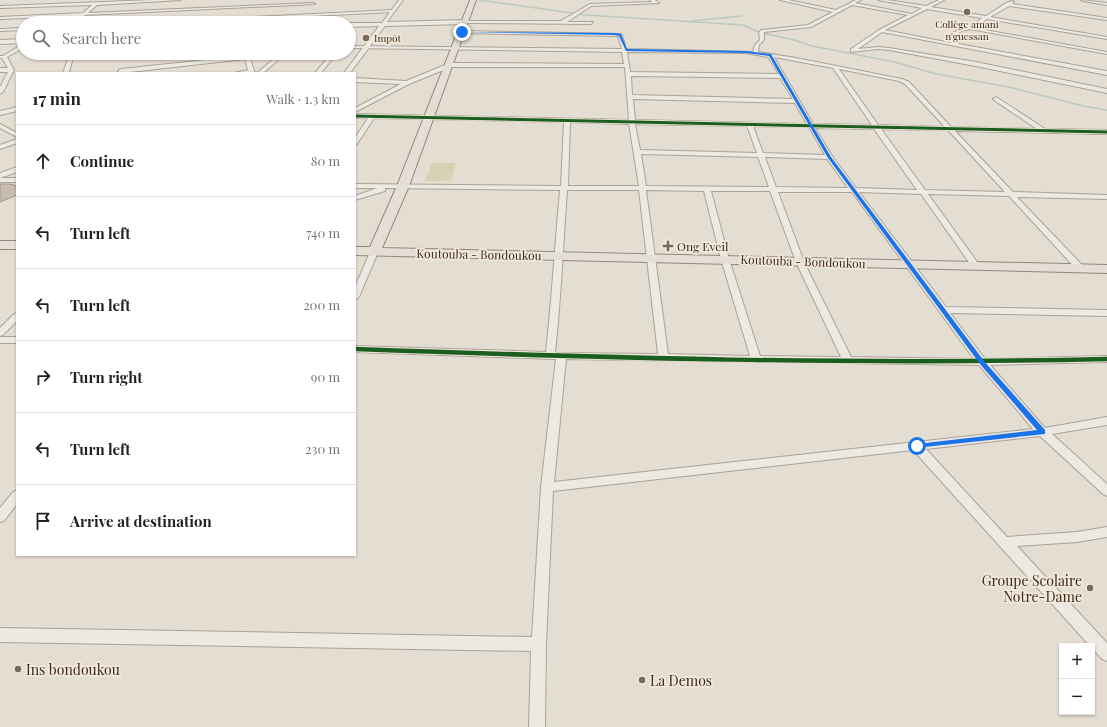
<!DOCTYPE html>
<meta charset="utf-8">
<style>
body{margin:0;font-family:"Playfair Display",serif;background:#f2f2f2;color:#222}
.controls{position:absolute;right:12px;bottom:12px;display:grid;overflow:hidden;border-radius:0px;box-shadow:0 1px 3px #0004}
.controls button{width:36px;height:36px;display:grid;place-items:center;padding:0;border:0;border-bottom:1px solid #e0e0e0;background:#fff;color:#222;font:20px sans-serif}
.stop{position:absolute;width:12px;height:12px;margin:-9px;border:3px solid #1a73e8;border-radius:50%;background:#fff}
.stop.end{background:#1a73e8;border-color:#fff;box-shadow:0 1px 4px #0008}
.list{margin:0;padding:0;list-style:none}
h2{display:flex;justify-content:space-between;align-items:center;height:52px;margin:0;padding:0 16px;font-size:17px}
h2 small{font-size:13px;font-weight:400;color:#767676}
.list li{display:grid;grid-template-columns:26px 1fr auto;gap:12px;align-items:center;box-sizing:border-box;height:72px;padding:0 16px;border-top:1px solid #e0e0e0}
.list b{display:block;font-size:15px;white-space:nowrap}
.list em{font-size:13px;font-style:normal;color:#767676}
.icon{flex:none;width:22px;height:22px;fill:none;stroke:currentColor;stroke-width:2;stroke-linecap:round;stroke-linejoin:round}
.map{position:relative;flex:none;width:1107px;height:727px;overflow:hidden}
.search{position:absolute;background:#fff;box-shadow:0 1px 3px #0004;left:16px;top:16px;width:340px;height:44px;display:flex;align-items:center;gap:10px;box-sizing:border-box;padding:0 14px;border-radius:22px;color:#767676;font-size:15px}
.panel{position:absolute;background:#fff;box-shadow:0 1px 3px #0004;left:16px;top:72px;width:340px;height:484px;border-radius:0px}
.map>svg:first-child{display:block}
</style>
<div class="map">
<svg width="1107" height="727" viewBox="0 0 1107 727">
<rect width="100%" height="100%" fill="#e4ddd1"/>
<polygon fill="#d6d3b5" points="432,163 456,163 451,181 425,181"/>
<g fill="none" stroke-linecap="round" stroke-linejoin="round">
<g stroke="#bbc9bf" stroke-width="1.5">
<polyline points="479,0 586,15 743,25 758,32 794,40 812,46 895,62 936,74 1009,87 1083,106 1107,110"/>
<polyline points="693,21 741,16"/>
</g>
</g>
<polygon fill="#c8bbb2" stroke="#a59990" points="0,184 11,184 17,186 17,195 0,202"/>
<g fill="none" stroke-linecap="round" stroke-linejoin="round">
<defs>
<g id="minor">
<polygon points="154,0 180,0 97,5 88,13 313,3 315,4 85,15 77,23 72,23 80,16 0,19 0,17 83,13 92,5 0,8 0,6"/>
<polygon points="650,0 655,0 659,3 591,6 567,22 593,22 591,24 466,23 464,22 466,21 561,21 590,4 652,2"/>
<path d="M780,0H788L836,10L856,0H861L855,3L912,14L922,8L878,0H887L926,6L939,0H944L931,7L986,16L1006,3L1012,1L1014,2L1012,4L1107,18V20L1009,6L990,17L1107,37V39L987,19L974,28L1107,52V54L970,29L961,31L952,39L959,44L1107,71V75L882,32L858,49L878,47L889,48L976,62L1107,89V93L976,66L889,50L878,49L851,52V49L879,30L908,15L852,5L811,27L764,32V40L759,45L758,52L796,58L902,79L909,82L951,127L1037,129L994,100L993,99L996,97L1045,129L1107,130V134L955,131L1013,192L1107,195V199L1017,197L1084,267L1085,269L1084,271H1078L1009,196L928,194L980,266L976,269L973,268L921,194L859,192L946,307L1107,310V316L950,313L985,359L1107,356V362L990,365L1045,428L1107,417V425L1052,434L1107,484V496L1103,494L1040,436L926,449L1007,537L1077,532L1107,527V537L1077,542L1017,546L1107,643V661L1102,659L1092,648V646H1090L913,450L553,491L546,644L545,727H529L531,651L0,642V628L532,637L541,487L556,359L355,352V346L546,352C552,298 555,244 560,190L385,188V191L355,200V196L377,188H355V184L561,186L564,122L374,118L357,144L355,145V138L368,118H355V114L629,120L625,67H451L409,84L355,112V108L401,84L355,82V78L406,81L450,63L624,64L622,52L349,48V46L622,49L618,36L460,33L462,31L620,34L622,35L626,49L753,52L755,45L760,40L759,33L761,30L808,25L833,12ZM927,9L982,18C978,21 973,25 969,27C959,31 953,30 947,39L951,43L885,30ZM627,52L746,53L768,57L779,74L630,72ZM774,57L833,68L872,125L813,124ZM839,69L899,81L905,84L945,127L878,125ZM631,76L780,78L793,99L632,95ZM633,99L795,103L807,124L635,120ZM570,122L629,124L639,186H568ZM635,124L747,126L757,153L640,150ZM753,126L809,127L825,155L763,153ZM815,128L874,129L917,190L856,188L832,156ZM881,129L948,130L1005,192L925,190ZM641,154L758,157L769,187L646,186ZM765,157L827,159L848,188L776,187ZM567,190H639L658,354L555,353C561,298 563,244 567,190ZM646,190L704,191L721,259L750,356L668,354ZM711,191H770L796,262L841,357L760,356L729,259ZM778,192H852L974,359L851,357L804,262ZM566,359L979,365L1033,429L554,482Z"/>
<polygon points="1081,0 1107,3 1107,5 1083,1"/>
<polygon points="393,10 394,12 164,23 134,23"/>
<polygon points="23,28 23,30 0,31 0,29"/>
<polygon points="349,33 354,33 354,34 349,35"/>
<polygon points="21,45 23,45 23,48 7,57 14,70 3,92 0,94 0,87 8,72 0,72 0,68 8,68 2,58 0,58 0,56 3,56"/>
<polygon points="70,53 74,53 69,73 63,73"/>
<polygon points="146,53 161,53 123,58 121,57"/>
<polygon points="244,53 248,53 255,73 234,73 248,70 245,59 121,73 118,71 121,69 244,56"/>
<polygon points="281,53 286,53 263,73 257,73"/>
<polygon points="332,53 337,53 321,73 315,73"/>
<polygon points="17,107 17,111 0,115 0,111"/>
<polygon points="0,124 17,133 17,137 0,128"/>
<polygon points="17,139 17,143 0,149 0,145"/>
<rect x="0" y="178" width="17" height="4"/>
<polygon points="371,250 377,250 378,252 359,297 355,300 355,287"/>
<polygon points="17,313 17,321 3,335 0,336 0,328 14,314"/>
<rect x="0" y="337" width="17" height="6"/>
<polygon points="17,490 17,504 4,521 0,522 0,508 13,492"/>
</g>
<g id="tertiary">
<polygon points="399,0 403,0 387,22 466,20 469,22 466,24 385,26 350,73 344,73 379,26 349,27 349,23 382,23"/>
<polygon points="23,39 23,43 0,44 0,40"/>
<polygon points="17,167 17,172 0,178 0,173"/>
</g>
<g id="primary">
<polygon points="470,0 476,0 409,186 382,248 1107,265 1107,273 355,255 355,247 370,247 397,186"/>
<rect x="0" y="241" width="17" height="8"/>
</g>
</defs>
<use href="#minor" stroke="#aaa299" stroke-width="2"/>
<use href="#tertiary" stroke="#aaa299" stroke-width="2"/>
<use href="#primary" stroke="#908880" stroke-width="2"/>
<use href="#minor" fill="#ece8e2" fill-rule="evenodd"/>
<use href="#tertiary" fill="#ece8e2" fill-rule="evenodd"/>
<use href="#primary" fill="#e4ded4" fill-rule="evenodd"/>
<defs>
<polyline id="cycleway-far1" points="355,116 1107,132"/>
<path id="cycleway" d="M355,349C605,358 856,365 1107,359"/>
</defs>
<use href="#cycleway-far1" stroke="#f4e9d9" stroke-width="4.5"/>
<use href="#cycleway" stroke="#f4e9d9" stroke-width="6"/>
<use href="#cycleway-far1" stroke="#1b5e20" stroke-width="3"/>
<use href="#cycleway" stroke="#1b5e20" stroke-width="4.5"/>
</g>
<polygon fill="#1a73e8" points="460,32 615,33 621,34 627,49 746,51 771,54 831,157 984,361 1045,430 1045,434 915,448 915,445 917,444 1037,430 980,364 828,158 769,56 746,53 626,51 619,36 615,35"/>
<g fill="#75695f" stroke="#f4e9d9" stroke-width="1.5">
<circle cx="967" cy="12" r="4"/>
<circle cx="366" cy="38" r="4"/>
<path d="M666 240h4v4h4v4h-4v4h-4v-4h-4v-4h4z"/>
<circle cx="1090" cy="588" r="4"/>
<circle cx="18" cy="669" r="4"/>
<circle cx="642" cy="680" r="4"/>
</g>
<g text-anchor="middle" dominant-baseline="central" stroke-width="3.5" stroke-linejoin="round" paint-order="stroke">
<g font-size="10" fill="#392a21" stroke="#f4e9d9">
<text x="967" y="24">Collège amani<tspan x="967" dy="12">n'guessan</tspan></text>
<text x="374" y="38" text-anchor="start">Impôt</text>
</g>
<g font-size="12" fill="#392a21" stroke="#f4e9d9" text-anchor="start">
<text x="677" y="246">Ong Eveil</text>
</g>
<g font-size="12" fill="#392a21" stroke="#f4e9d9">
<text transform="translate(479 254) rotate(1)">Koutouba - Bondoukou</text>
<text transform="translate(803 261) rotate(2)">Koutouba - Bondoukou</text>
</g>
<g font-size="14" fill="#392a21" stroke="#f4e9d9" text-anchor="start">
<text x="1082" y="580" text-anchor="end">Groupe Scolaire<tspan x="1082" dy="16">Notre-Dame</tspan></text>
<text x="26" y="669">Ins bondoukou</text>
<text x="650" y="680">La Demos</text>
</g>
</g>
</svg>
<div class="controls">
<button>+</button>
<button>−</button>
</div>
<div class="stop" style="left:917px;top:446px"></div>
<div class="stop end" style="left:462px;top:32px"></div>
<div class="search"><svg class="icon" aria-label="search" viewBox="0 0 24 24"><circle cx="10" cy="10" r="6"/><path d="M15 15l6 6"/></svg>Search here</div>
<section class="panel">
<h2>17 min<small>Walk · 1.3 km</small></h2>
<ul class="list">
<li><svg class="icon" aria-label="ahead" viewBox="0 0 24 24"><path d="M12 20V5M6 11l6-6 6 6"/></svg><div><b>Continue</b></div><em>80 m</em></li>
<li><svg class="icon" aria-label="left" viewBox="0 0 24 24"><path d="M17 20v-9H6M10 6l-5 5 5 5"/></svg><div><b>Turn left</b></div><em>740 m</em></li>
<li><svg class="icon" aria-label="left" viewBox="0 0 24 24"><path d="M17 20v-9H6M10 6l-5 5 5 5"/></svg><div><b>Turn left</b></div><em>200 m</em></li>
<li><svg class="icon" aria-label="right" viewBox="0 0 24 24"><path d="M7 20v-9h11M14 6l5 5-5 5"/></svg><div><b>Turn right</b></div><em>90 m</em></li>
<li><svg class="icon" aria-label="left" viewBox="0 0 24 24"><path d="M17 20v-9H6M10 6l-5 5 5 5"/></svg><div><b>Turn left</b></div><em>230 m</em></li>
<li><svg class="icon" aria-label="arrive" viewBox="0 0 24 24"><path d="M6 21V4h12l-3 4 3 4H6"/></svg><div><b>Arrive at destination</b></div></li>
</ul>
</section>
</div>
